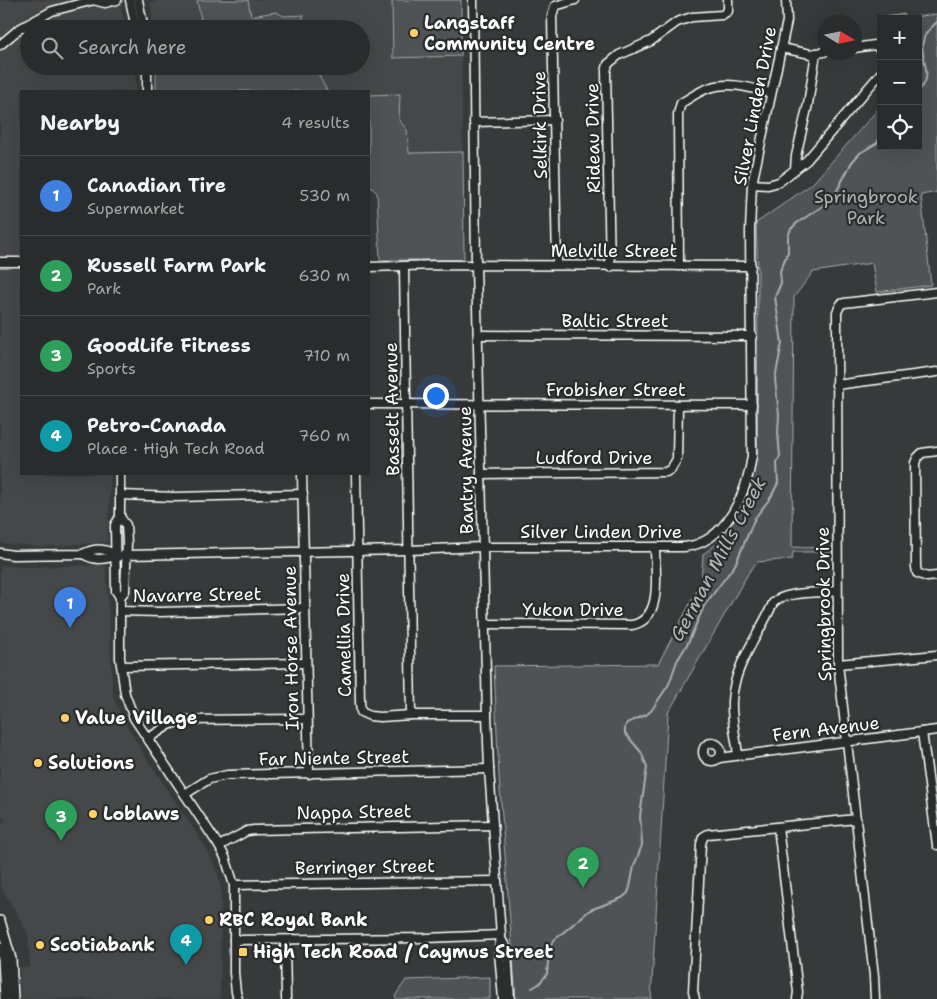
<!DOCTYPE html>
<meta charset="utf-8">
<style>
body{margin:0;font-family:"Shantell Sans",sans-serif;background:#353838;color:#f1f3f6}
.controls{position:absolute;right:15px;top:15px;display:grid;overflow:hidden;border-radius:0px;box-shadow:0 5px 20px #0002}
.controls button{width:45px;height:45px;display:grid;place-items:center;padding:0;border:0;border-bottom:1px solid #454848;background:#292c2c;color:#f1f3f6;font:25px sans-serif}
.compass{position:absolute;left:817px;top:15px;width:45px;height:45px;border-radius:50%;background:#292c2c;box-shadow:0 5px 20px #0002;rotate:100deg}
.you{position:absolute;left:435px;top:395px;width:18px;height:18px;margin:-12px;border:4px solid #fff;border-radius:50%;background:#1a73e8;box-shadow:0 0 0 8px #1a73e833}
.badge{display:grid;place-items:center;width:32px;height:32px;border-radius:50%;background:#1a73e8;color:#fff;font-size:16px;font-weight:700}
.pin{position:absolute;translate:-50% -41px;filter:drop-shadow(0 1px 2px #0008)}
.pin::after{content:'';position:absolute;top:26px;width:18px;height:15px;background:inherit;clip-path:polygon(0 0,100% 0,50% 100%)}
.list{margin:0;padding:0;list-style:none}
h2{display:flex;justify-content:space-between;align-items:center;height:65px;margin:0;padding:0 20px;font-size:21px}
h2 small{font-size:16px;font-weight:400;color:#a5a7a9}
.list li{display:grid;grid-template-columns:32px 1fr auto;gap:15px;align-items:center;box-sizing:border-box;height:80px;padding:0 20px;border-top:1px solid #454848}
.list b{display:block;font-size:19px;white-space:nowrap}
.list p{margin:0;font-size:16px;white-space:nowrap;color:#a5a7a9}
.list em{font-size:16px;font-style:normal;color:#a5a7a9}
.icon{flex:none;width:28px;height:28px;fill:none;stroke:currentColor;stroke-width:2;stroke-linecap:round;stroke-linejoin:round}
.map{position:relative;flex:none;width:937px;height:999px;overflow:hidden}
.search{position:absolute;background:#292c2c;box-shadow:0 5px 20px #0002;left:20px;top:20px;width:350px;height:55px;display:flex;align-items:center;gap:12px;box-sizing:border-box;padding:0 18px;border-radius:28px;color:#a5a7a9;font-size:19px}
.panel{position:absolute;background:#292c2c;box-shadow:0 5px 20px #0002;left:20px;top:90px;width:350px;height:385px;border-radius:0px}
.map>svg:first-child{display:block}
</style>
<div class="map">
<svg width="937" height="999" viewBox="0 0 937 999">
<rect width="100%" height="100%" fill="#373a3b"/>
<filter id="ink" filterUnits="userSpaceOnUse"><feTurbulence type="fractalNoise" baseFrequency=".02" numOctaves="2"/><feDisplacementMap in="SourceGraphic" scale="10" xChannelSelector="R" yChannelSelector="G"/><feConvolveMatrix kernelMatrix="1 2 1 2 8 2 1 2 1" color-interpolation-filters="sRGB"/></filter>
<g filter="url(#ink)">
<g fill="#444748">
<polygon points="0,0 119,0 126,29 29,29 29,66 135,66 135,68 136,91 21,91 21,474 111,474 107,542 43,547 0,543"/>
<polygon points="158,0 197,0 203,29 153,29 151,2"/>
<polygon points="248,0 392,0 393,58 461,56 463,152 409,153 407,130 399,120 399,94 369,95 369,91 327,91 314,66 361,66 361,29 299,29 303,15 284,16 276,12 251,16"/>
<polygon points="0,565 23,567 106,565 113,696 122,717 145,756 208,851 217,871 221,889 220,999 21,999 19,967 30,967 28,934 0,884 0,824 6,819 0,817"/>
</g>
<g fill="#505354" stroke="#a8a9aa">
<polygon points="197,0 248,0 251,16 276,12 284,16 304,15 299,29 203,29"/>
<polygon points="392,0 461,0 461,56 393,58"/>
<polygon points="904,14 904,18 937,14 937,192 921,195 931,285 877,292 872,263 813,272 794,297 792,547 833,548 833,552 793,552 792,559 757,562 749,572 668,713 651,999 516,999 499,777 494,666 658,664 701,583 703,554 722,540 748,495 757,456 758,272 756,223 812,184 881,106 881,146 918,146 918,19 881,19 881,40 878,40 877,36 880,35 878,18"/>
<polygon points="156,66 314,66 327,91 156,91"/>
<polygon points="400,94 399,120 407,130 409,153 463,152 464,260 380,260 377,193 369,185 369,95"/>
<polygon points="490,977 490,999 397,999 395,996 406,980"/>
</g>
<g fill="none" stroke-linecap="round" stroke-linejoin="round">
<g stroke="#adaeaf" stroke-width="2">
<path d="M918,91C937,75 917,57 924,38C926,31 932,27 937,22"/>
<polyline points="532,988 539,984 547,974 549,949 553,941 590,910 622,898 628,893 630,887 634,866 642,845 640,816 647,767 641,752 625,733 625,727 627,723 646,715 651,711 669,684 677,661 688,643 704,606 735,565 755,518 771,497 778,483 777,463 780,456 778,433 779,415 775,379 782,343 775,297 781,283 780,271 788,252 788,236 791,229 797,223 832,200 852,162 860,153 877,143 881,136"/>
</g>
<defs>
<g id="minor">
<polyline points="93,0 105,3 117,0"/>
<polyline points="130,0 136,29"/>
<polyline points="138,0 144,29"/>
<polyline points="473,0 476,266 487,715 489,769 501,935 499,952 503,999"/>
<polyline points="0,45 19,29 52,11 94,0"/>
<polyline points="781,48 811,54 824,52"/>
<polyline points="854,48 875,45 881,50"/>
<polyline points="147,91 147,66"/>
<polyline points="474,122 555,120"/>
<polyline points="795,169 796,156 808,104 816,53"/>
<polyline points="752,184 768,185 779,182 807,160 881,73"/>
<polyline points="0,262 21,262"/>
<polyline points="557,265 552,16 555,6 575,0"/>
<path d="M679,266L678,114L681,103C690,98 699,91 709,88C729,81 751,88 771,93"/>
<polyline points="369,267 439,265 751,266"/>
<polyline points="404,267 411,715"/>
<polyline points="610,267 606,72 608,64 619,55 651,41 677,22 692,17 722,15 728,11 728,0"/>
<polyline points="478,335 752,336"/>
<polyline points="836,385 937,372"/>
<polyline points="369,404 752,405"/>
<polyline points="937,451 922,453 917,458 915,463 916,567 917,573 927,577 937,576"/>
<polyline points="302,474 309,774"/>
<polyline points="356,474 360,702 361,712 370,716 380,717 411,715 487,715"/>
<polyline points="481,474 666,472 671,469 677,459 678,405"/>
<polyline points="120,495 175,497 303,494"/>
<polyline points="120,517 115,525 116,591 120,597 120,658 125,694 134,718 219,846 225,857 234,885 234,973 236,992 238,999"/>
<path d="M0,553L13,555L83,554C94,548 104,547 115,555"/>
<path d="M83,554C100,564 109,556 126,555L409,550L482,547H684C726,543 747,493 752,456L750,231L752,184L787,21L786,0"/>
<polyline points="120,597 125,591 127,543 126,525 120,517 120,474"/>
<polyline points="120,611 160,612 304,608"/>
<path d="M485,624L632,625C664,619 655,572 655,548"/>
<polyline points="838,664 937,655"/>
<polyline points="122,666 305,663"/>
<polyline points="922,732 937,845"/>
<polyline points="147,739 169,725 184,720 307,719"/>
<circle cx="712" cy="752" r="9"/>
<path d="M738,755C736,737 731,719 732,701C734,664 759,636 773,603C784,591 821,593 837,591"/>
<polyline points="719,758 937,730"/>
<polyline points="185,794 209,779 227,775 489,769"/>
<polyline points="778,827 798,992 797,999"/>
<polyline points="219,846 247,831 254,830 493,825"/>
<polyline points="234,885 497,881"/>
<polyline points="501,939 507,949 510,999"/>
<polyline points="234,940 426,938 501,935"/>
<polyline points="285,940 286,999"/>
<polyline points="695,999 693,991 701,844 703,837 708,834 856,819"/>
<polyline points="875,999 874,976 838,664 837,312 841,304 844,303 937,292"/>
</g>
<g id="major">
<polyline points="0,921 11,959 13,999"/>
<polyline points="0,948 3,958 5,999"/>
</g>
</defs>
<use href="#minor" stroke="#fff" stroke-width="11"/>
<use href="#major" stroke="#fff" stroke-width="12"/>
<use href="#minor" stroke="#2a2d2e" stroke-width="8"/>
<use href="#major" stroke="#2a2d2e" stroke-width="9"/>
</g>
</g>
<g fill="#ffd166" stroke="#2a2d2e" stroke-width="2">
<circle cx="414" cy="33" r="5"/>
<circle cx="65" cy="718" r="5"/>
<circle cx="38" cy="763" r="5"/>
<circle cx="93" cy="814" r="5"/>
<circle cx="209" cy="920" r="5"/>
<circle cx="40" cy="945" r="5"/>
<rect x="238" y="947" width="10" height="10" rx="2.5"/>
</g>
<g text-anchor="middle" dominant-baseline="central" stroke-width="4.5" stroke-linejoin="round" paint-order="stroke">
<g font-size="18" font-weight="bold" fill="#fff" stroke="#2a2d2e" text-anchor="start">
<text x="424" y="23">Langstaff<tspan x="424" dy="21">Community Centre</tspan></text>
<text x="75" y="718">Value Village</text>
<text x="48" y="763">Solutions</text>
<text x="103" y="814">Loblaws</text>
<text x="219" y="920">RBC Royal Bank</text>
<text x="50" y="945">Scotiabank</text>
<text x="253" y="952">High Tech Road / Caymus Street</text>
</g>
<g font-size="18" fill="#fff" stroke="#2a2d2e">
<text transform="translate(755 106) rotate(-79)">Silver Linden Drive</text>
<text transform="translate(540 125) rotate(-91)">Selkirk Drive</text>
<text transform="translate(593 138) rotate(-91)">Rideau Drive</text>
<text x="614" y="251">Melville Street</text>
<text x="615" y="321">Baltic Street</text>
<text x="616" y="390">Frobisher Street</text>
<text transform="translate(392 409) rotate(-91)">Bassett Avenue</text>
<text x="594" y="458">Ludford Drive</text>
<text transform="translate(466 470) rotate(-91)">Bantry Avenue</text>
<text x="601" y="532">Silver Linden Drive</text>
<text transform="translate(197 595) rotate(-1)">Navarre Street</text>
<text transform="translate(824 604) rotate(-91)">Springbrook Drive</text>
<text x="573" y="610">Yukon Drive</text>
<text transform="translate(344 635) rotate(-91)">Camellia Drive</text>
<text transform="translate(291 648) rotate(-91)">Iron Horse Avenue</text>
<text transform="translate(826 729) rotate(-7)">Fern Avenue</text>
<text transform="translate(334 758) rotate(-1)">Far Niente Street</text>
<text transform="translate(354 812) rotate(-1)">Nappa Street</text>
<text transform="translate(365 867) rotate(-1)">Berringer Street</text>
</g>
<g font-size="18" fill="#b0b2b2" stroke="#2a2d2e">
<text x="866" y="197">Springbrook<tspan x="866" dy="21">Park</tspan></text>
</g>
<g font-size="19" font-style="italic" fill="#b4b5b5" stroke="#2a2d2e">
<text transform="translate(718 559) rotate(-62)">German Mills Creek</text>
</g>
</g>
</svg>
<div class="controls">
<button>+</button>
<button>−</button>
<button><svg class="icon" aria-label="locate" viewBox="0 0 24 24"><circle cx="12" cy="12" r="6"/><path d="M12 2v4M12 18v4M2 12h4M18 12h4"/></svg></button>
</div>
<svg class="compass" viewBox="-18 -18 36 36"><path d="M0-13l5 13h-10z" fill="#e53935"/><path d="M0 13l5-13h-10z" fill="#a5a7a9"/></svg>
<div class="you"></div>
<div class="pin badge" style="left:70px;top:628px;background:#3f7fe0">1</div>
<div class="pin badge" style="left:583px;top:888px;background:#2e9e5b">2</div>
<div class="pin badge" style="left:61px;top:841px;background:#2e9e5b">3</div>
<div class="pin badge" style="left:186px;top:965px;background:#0f9aa8">4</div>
<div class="search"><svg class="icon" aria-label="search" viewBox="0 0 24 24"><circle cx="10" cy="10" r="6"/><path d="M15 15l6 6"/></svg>Search here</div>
<section class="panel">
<h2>Nearby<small>4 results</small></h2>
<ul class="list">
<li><span class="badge" style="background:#3f7fe0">1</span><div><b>Canadian Tire</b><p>Supermarket</p></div><em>530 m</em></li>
<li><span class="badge" style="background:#2e9e5b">2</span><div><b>Russell Farm Park</b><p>Park</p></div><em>630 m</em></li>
<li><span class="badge" style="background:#2e9e5b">3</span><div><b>GoodLife Fitness</b><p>Sports</p></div><em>710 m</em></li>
<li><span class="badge" style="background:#0f9aa8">4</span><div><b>Petro-Canada</b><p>Place · High Tech Road</p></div><em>760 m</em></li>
</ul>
</section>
</div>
